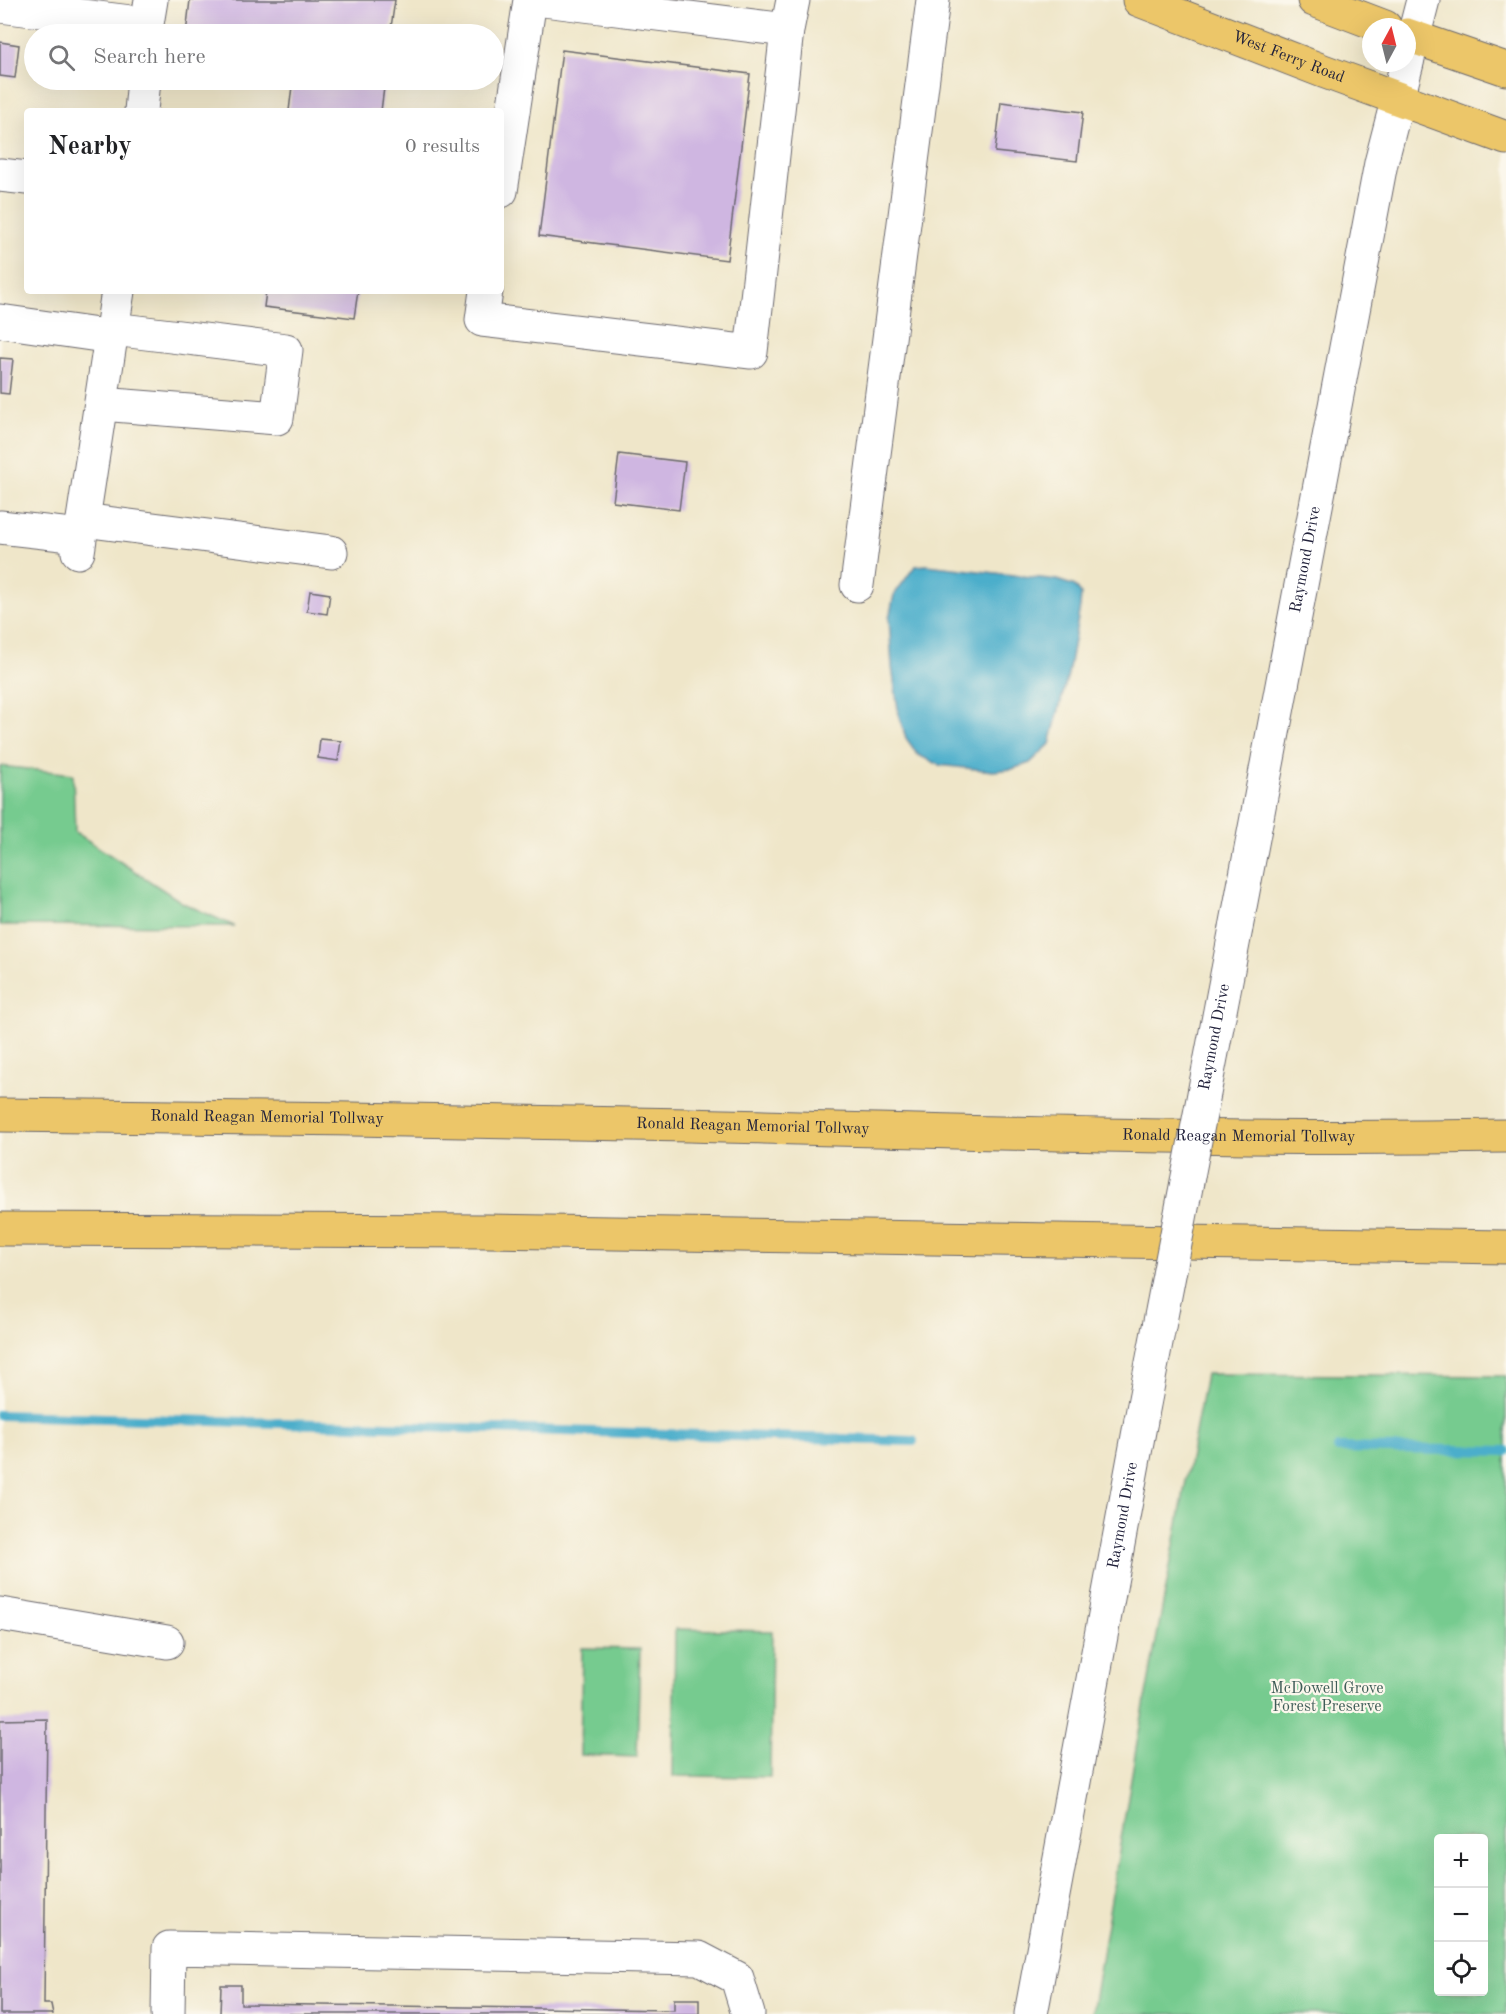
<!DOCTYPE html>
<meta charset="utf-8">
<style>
body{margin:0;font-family:"Old Standard TT",serif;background:#f2f2f2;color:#202124}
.controls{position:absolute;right:18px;bottom:18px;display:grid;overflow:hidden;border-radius:6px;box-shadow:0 6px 24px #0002}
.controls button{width:54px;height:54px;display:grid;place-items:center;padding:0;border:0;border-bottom:2px solid #e0e0e0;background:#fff;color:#202124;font:30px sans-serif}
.compass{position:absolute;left:1362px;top:18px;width:54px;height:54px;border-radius:50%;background:#fff;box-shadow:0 6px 24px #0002;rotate:7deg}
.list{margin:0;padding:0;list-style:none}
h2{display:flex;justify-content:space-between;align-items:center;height:78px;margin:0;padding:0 24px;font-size:26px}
h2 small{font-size:20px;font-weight:400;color:#757577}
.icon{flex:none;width:33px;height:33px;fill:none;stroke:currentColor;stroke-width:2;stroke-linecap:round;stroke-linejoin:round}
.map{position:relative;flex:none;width:1506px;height:2014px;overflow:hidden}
.search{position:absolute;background:#fff;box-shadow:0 6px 24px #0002;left:24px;top:24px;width:480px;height:66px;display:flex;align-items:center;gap:15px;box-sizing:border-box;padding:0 21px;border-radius:33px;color:#757577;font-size:22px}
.panel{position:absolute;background:#fff;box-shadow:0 6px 24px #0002;left:24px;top:108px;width:480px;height:186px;border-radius:6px}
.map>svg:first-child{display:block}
</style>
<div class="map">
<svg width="1506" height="2014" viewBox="0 0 1506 2014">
<rect width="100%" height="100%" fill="#fbf7ec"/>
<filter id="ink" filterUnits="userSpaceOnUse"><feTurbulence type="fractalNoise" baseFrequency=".0167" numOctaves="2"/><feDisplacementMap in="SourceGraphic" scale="12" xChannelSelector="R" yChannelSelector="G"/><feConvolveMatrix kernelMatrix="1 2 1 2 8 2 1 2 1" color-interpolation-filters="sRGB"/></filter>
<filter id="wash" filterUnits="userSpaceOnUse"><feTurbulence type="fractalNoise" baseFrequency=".008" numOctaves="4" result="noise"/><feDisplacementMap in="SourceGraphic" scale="24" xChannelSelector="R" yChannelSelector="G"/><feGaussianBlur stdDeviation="1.35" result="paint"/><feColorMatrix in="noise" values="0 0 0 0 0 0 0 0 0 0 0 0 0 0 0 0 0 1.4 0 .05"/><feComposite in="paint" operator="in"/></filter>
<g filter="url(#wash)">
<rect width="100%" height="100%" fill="#efe6c9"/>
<g fill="#76cb8f" stroke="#4c7665" stroke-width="1.5" fill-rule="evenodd">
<polygon points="0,766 73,774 75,832 183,903 234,926 0,925"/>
<path d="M1206,1374L1506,1376V2014H1092L1137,1743ZM1438,1838H1484V1992H1438Z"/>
<polygon points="675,1629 772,1631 770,1777 673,1776"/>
<polygon points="582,1648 640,1649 637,1757 580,1755"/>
</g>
<polygon fill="#4caecb" stroke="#376883" stroke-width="1.5" points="927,565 1057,580 1075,586 1081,594 1080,607 1068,674 1050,744 1030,763 1012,769 993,771 939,765 918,755 906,738 899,716 892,667 889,618 894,595 915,566"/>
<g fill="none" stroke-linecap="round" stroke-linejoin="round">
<g stroke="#4caecb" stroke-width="10">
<polyline points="0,1415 913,1441"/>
<polyline points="1338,1448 1506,1451"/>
</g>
</g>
<g id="blocks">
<g fill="#cfb6e1">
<polygon points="190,0 395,0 390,34 186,34"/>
<polygon points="0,42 19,45 15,78 0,76"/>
<polygon points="562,50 750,74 727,260 539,236"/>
<polygon points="256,80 385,80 381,111 289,111 292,86"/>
<polygon points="1001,102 1083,112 1077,161 995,152"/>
<polygon points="266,291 358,291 354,318 264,307"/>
<polygon points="0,358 13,359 9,394 0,393"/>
<polygon points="619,454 685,462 679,510 613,502"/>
<polygon points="310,591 330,594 327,614 307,611"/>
<polygon points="320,739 341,741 338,761 318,758"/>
<polygon points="47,1719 44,2004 51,2004 53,2014 0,2014 0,1720"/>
<polygon points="221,1985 241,1985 241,2004 674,2010 674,1999 699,1999 699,2014 220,2014"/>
</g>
</g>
</g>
<g filter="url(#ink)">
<use href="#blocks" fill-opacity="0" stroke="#6a676d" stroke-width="1.5"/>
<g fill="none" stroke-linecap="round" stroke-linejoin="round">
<defs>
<g id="minor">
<polyline points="544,0 787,30"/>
<polyline points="0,6 147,24 151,0"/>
<polyline points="1407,62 1423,0"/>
<polyline points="141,111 144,80"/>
<polyline points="0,175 27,178"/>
<polyline points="501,191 530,0"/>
<polyline points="486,291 482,320 751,352 787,30 793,0"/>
<polyline points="0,321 112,337"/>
<polyline points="101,404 277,418 286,350 113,329"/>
<polyline points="83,520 331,552"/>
<polyline points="0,527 80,536"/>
<polyline points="78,552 118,291"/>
<polyline points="857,585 933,0"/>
<path id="s1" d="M1236,928L1381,163L1407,63"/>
<polyline points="0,1614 167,1642"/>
<polyline points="168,2014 169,1948 699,1958 737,1978 748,2014"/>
<path id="s2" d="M1031,2014L1141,1420"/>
</g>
<g id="major">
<path id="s3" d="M1139,0L1323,71L1506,138"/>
<polyline points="1314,0 1385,27"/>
<polyline points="1407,35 1506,69"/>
</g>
<g id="highway">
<path id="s4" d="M0,1115C230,1117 459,1120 689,1125C961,1132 1234,1141 1506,1136"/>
<polyline points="0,1229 488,1231 1506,1247"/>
</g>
</defs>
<use href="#minor" stroke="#6a676d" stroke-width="35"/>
<use href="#major" stroke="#6a676d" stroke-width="35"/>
<use href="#highway" stroke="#6a676d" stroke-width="35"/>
<use href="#minor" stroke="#fff" stroke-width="33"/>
<use href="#major" stroke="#ecc669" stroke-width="33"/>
<use href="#highway" stroke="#ecc669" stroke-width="33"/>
<defs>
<g id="minor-bridge">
<path id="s5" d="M1141,1420L1236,928"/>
</g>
</defs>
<use href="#minor-bridge" stroke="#6a676d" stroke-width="35" stroke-linecap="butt"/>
<use href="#minor-bridge" stroke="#fff" stroke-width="33"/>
</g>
</g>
<g text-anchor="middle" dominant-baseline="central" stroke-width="4.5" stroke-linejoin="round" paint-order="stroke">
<g font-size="16" fill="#22223b" stroke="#fbf7ec">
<text stroke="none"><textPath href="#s3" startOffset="160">West Ferry Road</textPath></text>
<text stroke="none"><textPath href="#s1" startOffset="375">Raymond Drive</textPath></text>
<text stroke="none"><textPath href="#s5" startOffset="390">Raymond Drive</textPath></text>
<text stroke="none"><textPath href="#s4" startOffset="267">Ronald Reagan Memorial Tollway</textPath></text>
<text stroke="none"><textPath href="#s4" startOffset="753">Ronald Reagan Memorial Tollway</textPath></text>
<text stroke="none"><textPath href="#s4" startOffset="1239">Ronald Reagan Memorial Tollway</textPath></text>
<text stroke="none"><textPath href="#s2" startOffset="507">Raymond Drive</textPath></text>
</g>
<g font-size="16" fill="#3f5d58" stroke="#fbf7ec">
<text x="1327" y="1689">McDowell Grove<tspan x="1327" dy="18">Forest Preserve</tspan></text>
</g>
</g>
</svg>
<div class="controls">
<button>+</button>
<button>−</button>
<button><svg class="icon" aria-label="locate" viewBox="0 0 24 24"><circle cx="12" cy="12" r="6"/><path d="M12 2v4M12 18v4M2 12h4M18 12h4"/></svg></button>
</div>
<svg class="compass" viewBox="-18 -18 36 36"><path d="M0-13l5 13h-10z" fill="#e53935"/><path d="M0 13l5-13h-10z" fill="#757577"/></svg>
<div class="search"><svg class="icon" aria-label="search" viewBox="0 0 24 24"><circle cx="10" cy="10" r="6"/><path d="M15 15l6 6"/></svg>Search here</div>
<section class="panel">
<h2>Nearby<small>0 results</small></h2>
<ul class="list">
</ul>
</section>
</div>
